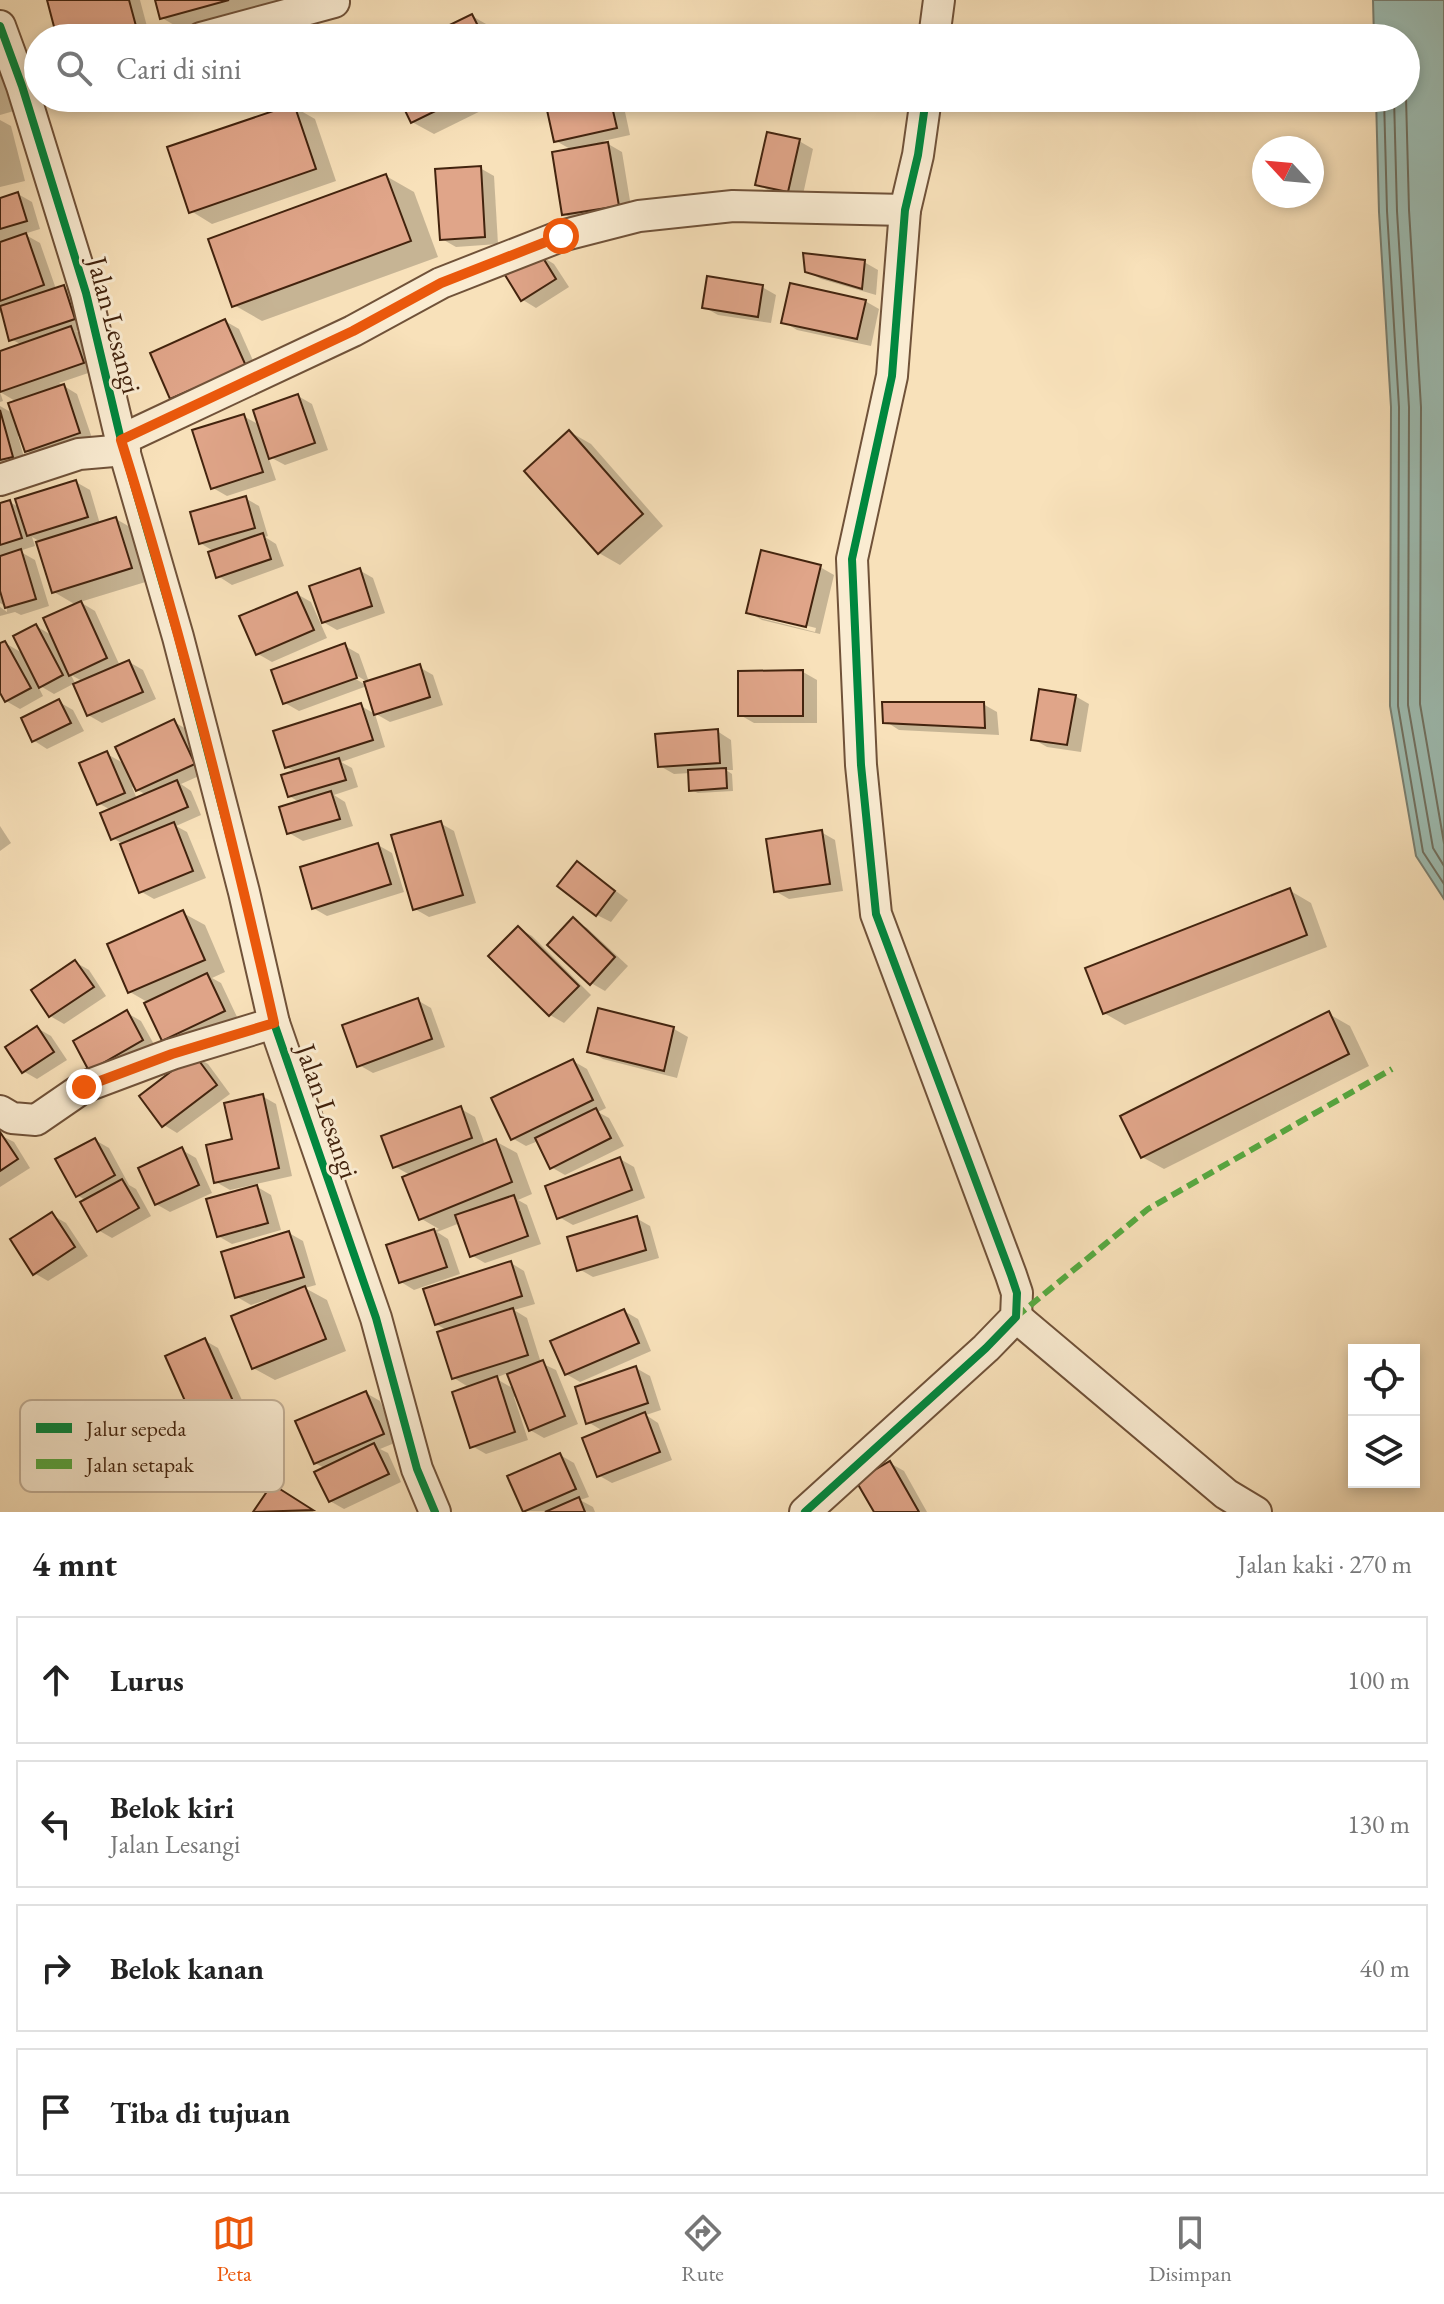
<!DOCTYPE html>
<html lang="id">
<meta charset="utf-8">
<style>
body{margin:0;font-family:"EB Garamond",serif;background:#f2f2f2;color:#222}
.controls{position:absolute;right:24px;bottom:24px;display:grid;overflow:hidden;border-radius:0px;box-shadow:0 4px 12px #0003}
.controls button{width:72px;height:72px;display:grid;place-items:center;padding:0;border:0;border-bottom:2px solid #e0e0e0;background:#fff;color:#222;font:40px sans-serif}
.compass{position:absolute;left:1252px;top:136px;width:72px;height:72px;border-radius:50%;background:#fff;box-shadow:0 4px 12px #0003;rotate:296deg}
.stop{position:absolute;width:24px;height:24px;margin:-18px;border:6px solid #ea580c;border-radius:50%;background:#fff}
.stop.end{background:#ea580c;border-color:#fff;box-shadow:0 2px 8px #0008}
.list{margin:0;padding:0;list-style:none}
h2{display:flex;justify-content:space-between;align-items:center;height:104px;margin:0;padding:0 32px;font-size:34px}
h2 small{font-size:26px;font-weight:400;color:#767676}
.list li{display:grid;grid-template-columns:52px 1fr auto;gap:24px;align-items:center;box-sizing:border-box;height:128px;margin:0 16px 16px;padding:0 16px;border:2px solid #e0e0e0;border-radius:0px}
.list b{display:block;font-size:30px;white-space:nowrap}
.list p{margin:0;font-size:26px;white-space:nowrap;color:#767676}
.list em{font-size:26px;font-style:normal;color:#767676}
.icon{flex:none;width:44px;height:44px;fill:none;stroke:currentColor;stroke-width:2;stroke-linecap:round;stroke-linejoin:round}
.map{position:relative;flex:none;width:1444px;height:1512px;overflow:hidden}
.search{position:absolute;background:#fff;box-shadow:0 4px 12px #0003;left:24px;right:24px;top:24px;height:88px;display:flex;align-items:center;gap:20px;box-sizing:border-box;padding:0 28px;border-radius:44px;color:#767676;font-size:30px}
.sheet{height:680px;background:#fff}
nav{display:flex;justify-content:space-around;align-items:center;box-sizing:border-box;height:112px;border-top:2px solid #e0e0e0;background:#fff;font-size:22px;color:#767676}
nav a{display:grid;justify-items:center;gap:4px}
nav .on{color:#ea580c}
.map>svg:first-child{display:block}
</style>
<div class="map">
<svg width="1444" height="1512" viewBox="0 0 1444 1512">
<rect width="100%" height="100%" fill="#f8e1ba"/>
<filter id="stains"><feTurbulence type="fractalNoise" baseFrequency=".0025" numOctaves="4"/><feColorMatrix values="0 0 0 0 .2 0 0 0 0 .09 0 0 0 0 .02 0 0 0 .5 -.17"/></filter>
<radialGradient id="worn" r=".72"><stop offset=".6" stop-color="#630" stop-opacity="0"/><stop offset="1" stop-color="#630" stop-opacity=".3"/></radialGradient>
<polygon fill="#9dbdb3" stroke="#797f71" stroke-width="2" points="1373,0 1444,0 1444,899 1416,856 1390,706 1391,407 1379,212 1376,98 1406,98 1406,38 1374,38"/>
<g fill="#0003" fill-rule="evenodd">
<polygon points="49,0 140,0 149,34 135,38 60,38"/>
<polygon points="157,0 291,0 183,30 162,18"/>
<polygon points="472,16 493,28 498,38 427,38"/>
<polygon points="0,64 14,111 0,115"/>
<polygon points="401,98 507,98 434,134 412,122"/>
<polygon points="565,98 622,98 630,135 603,141 622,152 632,213 578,222 564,214 572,150 556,141"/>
<polygon points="294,107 315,119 336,181 212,224 191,211"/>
<polygon points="0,120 11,126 25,181 0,187"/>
<polygon points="799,141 813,149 802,199 771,192 758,184"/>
<polygon points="480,168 494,176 498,244 456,247 442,239"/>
<polygon points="386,176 414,192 438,257 262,321 234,305"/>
<polygon points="18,194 32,202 40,229 24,234 40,243 56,289 64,287 78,295 88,327 76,331 85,336 97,370 59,383 77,394 93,441 40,459 27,451 21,435 18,436 26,464 0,469 0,406 14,414 17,402 0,392 3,401 0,402 0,353 22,345 11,339 3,312 0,313 0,244 3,243 0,241 0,200"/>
<polygon points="541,256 554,264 569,287 536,308 523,300"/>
<polygon points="864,262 878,270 876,295 821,279 806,271"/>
<polygon points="762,287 776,295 771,323 718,315 704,307"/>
<polygon points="865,301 879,309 871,346 797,330 784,322"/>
<polygon points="225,321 239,329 259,374 185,406 171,398"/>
<polygon points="298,396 312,404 328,450 285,465 268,456 276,480 227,496 213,488 243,416 260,425"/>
<polygon points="570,432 591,444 663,526 620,565 599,553"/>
<path d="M76,482L90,490L100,524L116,519L137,531L152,580L80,602L95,611L120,666L129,662L143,670L156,699L102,723L88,715L75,683L54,694L37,684L43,696L20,709L6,701L0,689V646L5,643L24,654L36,626L53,636L76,605L54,592L41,542L32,537L35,546L19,551L35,560L49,606L21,615L15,612L0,616V607L7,612V607L0,603V558L3,557L0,555V505L10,502L20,508ZM71,675L84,682L76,685Z"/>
<polygon points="245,498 259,506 268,536 265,537 276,544 284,566 232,585 218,576 215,552 200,543"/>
<path d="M820,567L834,575L820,634L762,620L748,612ZM760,614L816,628L815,632L760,618Z"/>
<polygon points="359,570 373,578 385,613 337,630 323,622"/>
<polygon points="297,594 311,602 327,638 272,662 258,654"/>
<path d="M345,646L359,654L369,682L419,667L433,675L443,705L390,722L376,714L367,686L299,711L285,703ZM349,671L366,681V685L347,674Z"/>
<polygon points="803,672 817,680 817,723 754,723 740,715"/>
<polygon points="1075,696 1089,704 1081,752 1047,747 1033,739"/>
<polygon points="59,702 73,710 84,731 47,749 33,740"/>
<polygon points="983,704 997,712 999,735 899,730 885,721"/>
<polygon points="361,706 375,714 385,747 341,762 352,768 358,787 334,795 345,802 353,826 303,841 289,833 301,803 289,796 297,772 286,767"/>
<path d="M174,722L188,730L208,772L181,784L191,791L201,815L176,826L187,832L206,878L154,899L140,891L121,843L113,838L111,810L98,803L107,754L125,764ZM132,787L143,793L147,795L137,799Z"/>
<polygon points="717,731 731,740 733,770 726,770 732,774 733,791 698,793 691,790 690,773 674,774 660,766"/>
<polygon points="440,823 454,831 476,903 429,917 415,909"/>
<polygon points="0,826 11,843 0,851"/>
<polygon points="821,832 835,840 843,891 789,899 775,891"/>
<polygon points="378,845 392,853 404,892 327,916 313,908"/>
<polygon points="578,863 628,900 611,922 597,915"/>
<polygon points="1289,890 1311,903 1327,947 1125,1025 1104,1013"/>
<polygon points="183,913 205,925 225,972 212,978 221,983 238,1019 177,1047 164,1039 149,1003 130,992"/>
<polygon points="573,920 587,928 628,966 605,991 591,983"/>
<polygon points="518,928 532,936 591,995 564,1023 550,1015"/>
<polygon points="75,962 89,970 106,996 64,1024 50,1016"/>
<polygon points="417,1000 431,1008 445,1047 373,1073 359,1065"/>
<polygon points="600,1010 674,1029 688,1037 677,1078 603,1059 590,1051"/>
<polygon points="127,1013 141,1021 156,1048 91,1069"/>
<polygon points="1329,1014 1350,1026 1369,1066 1164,1169 1142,1157"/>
<polygon points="37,1028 51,1036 67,1060 37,1079 23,1071"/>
<polygon points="194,1056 208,1064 230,1094 177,1133 164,1125"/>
<polygon points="573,1061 587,1069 606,1108 598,1112 609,1118 624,1146 565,1175 551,1167 538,1141 526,1146 512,1138"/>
<polygon points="262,1096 276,1104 292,1176 230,1190 216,1182 234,1141"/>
<polygon points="461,1109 475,1117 485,1145 495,1141 517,1153 532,1194 518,1200 527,1205 541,1244 485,1263 471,1255 460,1223 437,1232 448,1239 460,1274 414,1290 401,1282 389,1246 439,1229 420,1218 410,1175 394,1166"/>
<polygon points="0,1135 14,1142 30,1168 0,1187"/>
<polygon points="95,1140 109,1148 129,1185 136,1189 151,1216 112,1238 98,1230 87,1201 77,1195"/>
<polygon points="182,1150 196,1158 212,1193 170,1212 156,1204"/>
<polygon points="620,1159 634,1167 645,1198 573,1225 559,1217"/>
<polygon points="254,1185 271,1195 281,1230 232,1244 218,1236 254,1188"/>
<polygon points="52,1215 66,1223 88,1256 48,1281 34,1273"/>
<polygon points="636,1218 650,1226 659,1258 593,1277 579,1269"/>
<polygon points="289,1233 303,1241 316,1285 305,1288 327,1300 346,1351 275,1380 253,1368 269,1299 251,1305 237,1297"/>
<path d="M511,1263L524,1271L535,1304L514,1310L527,1318L541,1363L556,1370L578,1424L544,1438L530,1430L517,1396L514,1397L528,1440L486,1454L472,1446L470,1388L454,1378L448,1331L436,1324ZM508,1373L514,1389L495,1378Z"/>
<polygon points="624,1311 638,1319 651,1351 580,1382 566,1374"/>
<polygon points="204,1340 218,1348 246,1409 208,1426 194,1417"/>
<polygon points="636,1368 650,1376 661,1410 646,1415 658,1423 672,1460 612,1483 598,1475 603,1431 588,1422"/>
<polygon points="366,1393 380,1401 397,1442 380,1449 388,1453 401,1482 344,1509 330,1501 326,1469 315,1463"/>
<polygon points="560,1455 574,1463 589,1497 580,1500 593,1507 595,1512 525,1511"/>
<polygon points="890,1463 904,1471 927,1512 876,1512"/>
<polygon points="273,1487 286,1494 314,1512 255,1512"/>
</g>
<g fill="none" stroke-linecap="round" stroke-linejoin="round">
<g stroke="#707060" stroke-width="2">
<polyline points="1406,97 1409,210 1421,407 1420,704 1444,843"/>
<polyline points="1384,98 1387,211 1399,407 1398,706 1423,852 1444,884"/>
<polyline points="1394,98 1397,211 1409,407 1408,705 1433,848 1444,866"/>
</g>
</g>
<g fill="#e0a589" stroke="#42230e" stroke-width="2">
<polygon points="47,0 129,0 136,26 96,38 57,38"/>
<polygon points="155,0 229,0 160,19"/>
<polygon points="472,14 484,38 423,38"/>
<polygon points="399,98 462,98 411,123"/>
<polygon points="556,98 610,98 617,128 554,142 545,101"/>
<polygon points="294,104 316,169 189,213 167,147"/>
<polygon points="767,132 800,139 788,192 755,185"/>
<polygon points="608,142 619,206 562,215 552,152"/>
<polygon points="481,166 485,237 440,240 435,169"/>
<polygon points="386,174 411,241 232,307 208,239"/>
<polygon points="18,192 27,221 0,229 0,198"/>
<polygon points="26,233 44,285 0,301 0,242"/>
<polygon points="540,253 556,279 521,301 505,275"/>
<polygon points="803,253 865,260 862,289 805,272"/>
<polygon points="707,276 763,285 758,317 702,308"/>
<polygon points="790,283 866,300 857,339 781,323"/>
<polygon points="64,285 75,319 9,341 0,306"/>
<polygon points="225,319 246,366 170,399 150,353"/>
<polygon points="71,326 84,363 0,392 0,351"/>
<polygon points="64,384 80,433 25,452 8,403"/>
<polygon points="298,394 315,443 269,459 253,410"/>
<polygon points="0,410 13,457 0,460"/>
<polygon points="244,414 263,472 211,489 192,430"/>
<polygon points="569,430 643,514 598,554 524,471"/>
<polygon points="76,480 88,517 27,536 15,499"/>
<polygon points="246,496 255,528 199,544 190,512"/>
<polygon points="10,500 22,538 0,545 0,503"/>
<polygon points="116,517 132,568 52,593 36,542"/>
<polygon points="263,533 271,559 216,578 208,552"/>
<polygon points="21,549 36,599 5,608 0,591 0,556"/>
<polygon points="761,550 821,565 806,627 746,613"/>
<polygon points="360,568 372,606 322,623 309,586"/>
<polygon points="297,592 314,630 256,655 239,616"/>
<polygon points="81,601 107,658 69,676 43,618"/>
<polygon points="36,624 63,675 39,688 13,636"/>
<polygon points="5,641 31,688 5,702 0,693 0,643"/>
<polygon points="345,643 357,678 283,704 271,670"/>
<polygon points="129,660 143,692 87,716 73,684"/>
<polygon points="420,664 430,697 374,715 364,682"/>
<polygon points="803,670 803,716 738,716 738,671"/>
<polygon points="1039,689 1076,695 1067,745 1031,740"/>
<polygon points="59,699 71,723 32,742 21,718"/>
<polygon points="882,702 984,702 985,728 883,723"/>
<polygon points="361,703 373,740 285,768 273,731"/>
<polygon points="174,719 195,764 136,791 115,747"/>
<polygon points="718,729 720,763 658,767 655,734"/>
<polygon points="107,751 125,793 97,805 79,763"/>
<polygon points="339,758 346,780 288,797 281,775"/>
<polygon points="726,768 727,788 689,791 688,770"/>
<polygon points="177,780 188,807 111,840 100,813"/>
<polygon points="331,791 340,819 287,834 279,807"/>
<polygon points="441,821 463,895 413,910 391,835"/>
<polygon points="174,822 193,871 139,893 120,844"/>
<polygon points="822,830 830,884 774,892 766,839"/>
<polygon points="378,843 391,884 312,909 300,867"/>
<polygon points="577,861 615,891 596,916 557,886"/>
<polygon points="1290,888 1307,935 1103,1014 1085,968"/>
<polygon points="183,910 205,960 128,993 107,944"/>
<polygon points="573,917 615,957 590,985 547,945"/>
<polygon points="518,926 579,986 549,1016 488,956"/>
<polygon points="75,960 94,987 49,1017 31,990"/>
<polygon points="207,973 225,1011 162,1041 144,1003"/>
<polygon points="418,998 432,1039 357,1067 342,1025"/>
<polygon points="598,1008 674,1027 664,1071 587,1052"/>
<polygon points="127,1010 143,1040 89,1071 73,1041"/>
<polygon points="1329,1011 1349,1054 1141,1158 1120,1116"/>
<polygon points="37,1026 54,1052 22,1073 5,1047"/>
<polygon points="194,1054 217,1085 162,1127 139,1096"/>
<polygon points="573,1059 593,1100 511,1140 491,1098"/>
<polygon points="263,1094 279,1168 214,1183 206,1145 232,1139 224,1103"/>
<polygon points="461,1106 472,1138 393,1168 381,1136"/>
<polygon points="596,1108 611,1138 550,1169 535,1138"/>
<polygon points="0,1132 18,1159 0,1171"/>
<polygon points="95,1138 115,1175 76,1197 55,1159"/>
<polygon points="496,1139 512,1182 419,1220 402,1177"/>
<polygon points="182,1147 199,1185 155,1205 138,1168"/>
<polygon points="620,1157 632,1190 557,1219 545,1186"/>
<polygon points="122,1179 139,1208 97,1232 80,1202"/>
<polygon points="257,1185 268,1223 217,1237 206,1199"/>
<polygon points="514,1195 528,1236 470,1257 455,1215"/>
<polygon points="52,1212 75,1247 33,1275 10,1239"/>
<polygon points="637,1216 646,1250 577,1271 567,1237"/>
<polygon points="434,1229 447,1267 399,1283 386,1245"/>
<polygon points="289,1231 304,1277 235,1298 221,1252"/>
<polygon points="511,1261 522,1296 435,1325 423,1289"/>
<polygon points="305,1286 326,1339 252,1369 231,1316"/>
<polygon points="513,1308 528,1355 452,1379 437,1332"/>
<polygon points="624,1309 639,1343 565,1375 550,1341"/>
<polygon points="205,1338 233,1401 193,1419 165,1356"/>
<polygon points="543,1360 565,1416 529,1431 507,1374"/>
<polygon points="636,1366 648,1403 586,1424 575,1387"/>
<polygon points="497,1376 515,1432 470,1448 452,1392"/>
<polygon points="366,1391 384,1434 314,1464 295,1421"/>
<polygon points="645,1412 660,1452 597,1477 582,1438"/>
<polygon points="374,1443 389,1474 329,1502 314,1472"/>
<polygon points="560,1453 576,1489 523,1512 507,1476"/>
<polygon points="890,1461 919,1512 874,1512 856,1481"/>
<polygon points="272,1484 313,1510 253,1512"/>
<polygon points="579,1497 585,1512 545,1512"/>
</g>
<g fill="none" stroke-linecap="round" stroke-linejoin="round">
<defs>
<g id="minor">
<polyline points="0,26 22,86 86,293 121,440 178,637 244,892 274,1023 376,1318 417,1469 435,1512"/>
<polyline points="201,38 334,2"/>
<polyline points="934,38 939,0"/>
<polyline points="121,440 353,331 441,283 561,236 639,216 733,206 905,210"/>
<polyline points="0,480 79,454 125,450"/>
<polyline points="0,1111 12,1118 36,1120 84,1087 172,1054 274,1023"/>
<polyline points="1016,1317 1226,1494 1256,1512"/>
<polyline points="805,1512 986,1348 1016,1317 1017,1293 1011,1275 876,914 861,765 852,559 892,376 905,210 918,155 926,98"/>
</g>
</defs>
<use href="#minor" stroke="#705239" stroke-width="34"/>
<use href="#minor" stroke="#faecd2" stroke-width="30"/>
<polyline stroke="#56aa41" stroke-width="6" stroke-dasharray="12 6" stroke-linecap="butt" points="1016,1317 1148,1209 1392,1069"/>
<defs>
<g id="cycleway">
<polyline points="0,26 22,86 86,293 121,440 178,637 244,892 274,1023 376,1318 417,1469 435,1512"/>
<polyline points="805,1512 986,1348 1016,1317 1017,1293 1011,1275 876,914 861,765 852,559 892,376 905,210 918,155 926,98"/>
</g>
</defs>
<use href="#cycleway" stroke="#faecd2" stroke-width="13"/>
<use href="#cycleway" stroke="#00873e" stroke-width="8"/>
</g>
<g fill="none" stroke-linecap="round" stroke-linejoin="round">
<path stroke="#ea580c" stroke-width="10" d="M84,1087L172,1054L274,1023C230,827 181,631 121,440L353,331L441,283L561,236"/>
</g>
<g text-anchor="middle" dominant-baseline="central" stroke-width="6" stroke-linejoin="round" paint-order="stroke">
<g font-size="28" fill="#42230e" stroke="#faecd2">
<text transform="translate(115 325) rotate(75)">Jalan Lesangi</text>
<text transform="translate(328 1111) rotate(71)">Jalan Lesangi</text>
</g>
</g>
<rect x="20" y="1400" width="264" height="92" rx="12" fill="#faecd2" stroke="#c3b097" stroke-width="2"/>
<rect x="36" y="1423" width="36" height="10" fill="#00873e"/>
<rect x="36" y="1459" width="36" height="10" fill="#56aa41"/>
<g font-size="22" fill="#42230e">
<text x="86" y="1436">Jalur sepeda</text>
<text x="86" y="1472">Jalan setapak</text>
</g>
<rect width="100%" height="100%" filter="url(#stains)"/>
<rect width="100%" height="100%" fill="url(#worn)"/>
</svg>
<div class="controls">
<button><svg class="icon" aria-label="locate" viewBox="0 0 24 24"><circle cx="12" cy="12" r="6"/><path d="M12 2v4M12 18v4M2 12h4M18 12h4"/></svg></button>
<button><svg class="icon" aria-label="layers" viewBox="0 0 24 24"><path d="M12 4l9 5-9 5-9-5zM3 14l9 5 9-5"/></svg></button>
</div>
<svg class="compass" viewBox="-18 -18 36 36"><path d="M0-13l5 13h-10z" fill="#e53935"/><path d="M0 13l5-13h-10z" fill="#767676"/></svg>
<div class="stop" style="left:561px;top:236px"></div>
<div class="stop end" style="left:84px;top:1087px"></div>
<div class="search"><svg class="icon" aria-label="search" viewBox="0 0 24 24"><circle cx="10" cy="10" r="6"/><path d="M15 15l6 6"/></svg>Cari di sini</div>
</div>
<section class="sheet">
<h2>4 mnt<small>Jalan kaki · 270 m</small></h2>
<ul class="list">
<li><svg class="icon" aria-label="ahead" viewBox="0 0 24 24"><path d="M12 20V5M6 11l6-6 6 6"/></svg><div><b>Lurus</b></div><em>100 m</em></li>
<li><svg class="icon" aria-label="left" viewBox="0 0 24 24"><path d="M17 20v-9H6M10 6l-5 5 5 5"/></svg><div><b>Belok kiri</b><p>Jalan Lesangi</p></div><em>130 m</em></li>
<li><svg class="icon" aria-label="right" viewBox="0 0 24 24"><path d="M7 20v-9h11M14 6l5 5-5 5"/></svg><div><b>Belok kanan</b></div><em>40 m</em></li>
<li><svg class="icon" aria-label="arrive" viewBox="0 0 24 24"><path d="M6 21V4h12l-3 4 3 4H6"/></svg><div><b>Tiba di tujuan</b></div></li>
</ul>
</section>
<nav>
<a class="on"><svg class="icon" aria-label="map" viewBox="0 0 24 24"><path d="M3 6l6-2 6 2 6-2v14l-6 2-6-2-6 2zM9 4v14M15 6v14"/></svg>Peta</a>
<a><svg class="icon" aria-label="directions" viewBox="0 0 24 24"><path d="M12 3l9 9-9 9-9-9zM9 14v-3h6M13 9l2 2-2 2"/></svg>Rute</a>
<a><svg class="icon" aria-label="saved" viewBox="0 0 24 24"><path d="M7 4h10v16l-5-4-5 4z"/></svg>Disimpan</a>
</nav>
